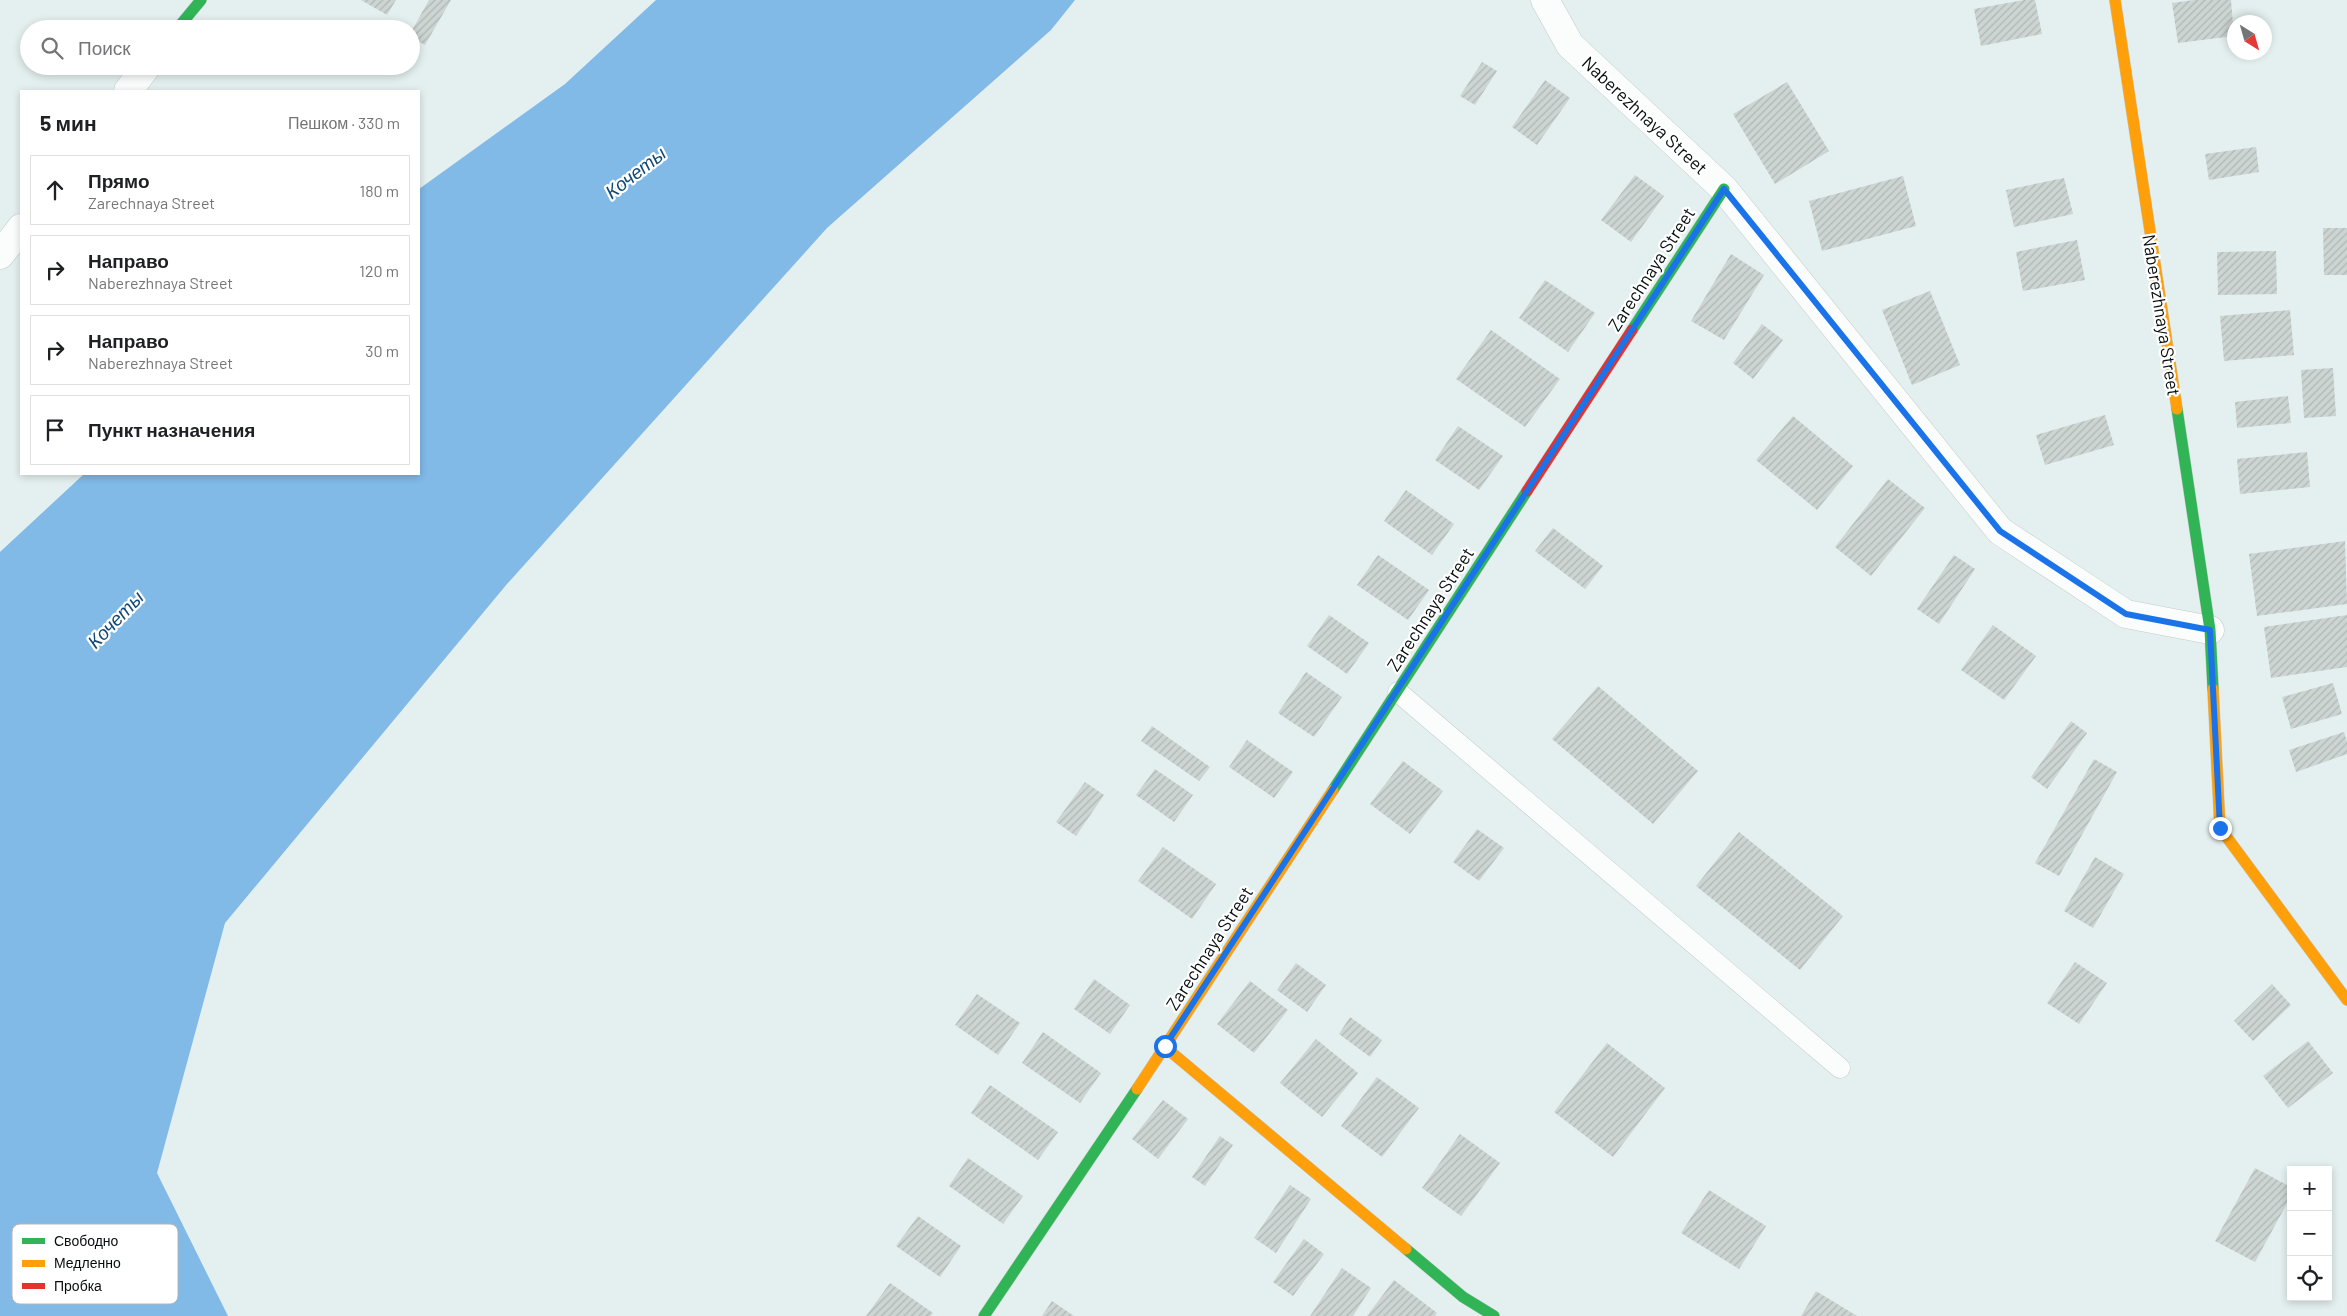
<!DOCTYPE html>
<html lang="ru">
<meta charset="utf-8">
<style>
body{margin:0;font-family:Barlow,sans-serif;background:#f2f2f2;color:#202124}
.controls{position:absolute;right:15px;bottom:15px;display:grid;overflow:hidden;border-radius:0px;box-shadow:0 2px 8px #0003}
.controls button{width:45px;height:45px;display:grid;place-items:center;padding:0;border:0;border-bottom:1px solid #e0e0e0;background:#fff;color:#202124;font:25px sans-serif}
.compass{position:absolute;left:2227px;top:15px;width:45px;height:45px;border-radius:50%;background:#fff;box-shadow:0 2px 8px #0003;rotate:143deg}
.stop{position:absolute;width:15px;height:15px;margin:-11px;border:4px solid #1a73e8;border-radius:50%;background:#fff}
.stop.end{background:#1a73e8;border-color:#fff;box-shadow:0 1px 5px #0008}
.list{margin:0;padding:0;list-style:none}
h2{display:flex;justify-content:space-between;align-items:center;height:65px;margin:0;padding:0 20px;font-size:21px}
h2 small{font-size:16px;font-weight:400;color:#757577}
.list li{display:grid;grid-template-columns:32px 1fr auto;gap:15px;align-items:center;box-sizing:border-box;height:70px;margin:0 10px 10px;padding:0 10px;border:1px solid #e0e0e0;border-radius:0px}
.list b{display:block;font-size:19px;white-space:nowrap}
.list p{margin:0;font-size:16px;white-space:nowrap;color:#757577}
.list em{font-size:16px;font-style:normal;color:#757577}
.icon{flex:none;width:28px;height:28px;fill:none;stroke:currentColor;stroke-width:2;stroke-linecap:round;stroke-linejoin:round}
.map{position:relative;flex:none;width:2347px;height:1316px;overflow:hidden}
.search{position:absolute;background:#fff;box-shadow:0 2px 8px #0003;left:20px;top:20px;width:400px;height:55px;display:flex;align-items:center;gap:12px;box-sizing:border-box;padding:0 18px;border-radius:28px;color:#757577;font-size:19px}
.panel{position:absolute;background:#fff;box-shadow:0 2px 8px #0003;left:20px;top:90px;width:400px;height:385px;border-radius:0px}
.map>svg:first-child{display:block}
</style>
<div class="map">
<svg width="2347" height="1316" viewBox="0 0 2347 1316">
<defs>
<pattern id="building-hatch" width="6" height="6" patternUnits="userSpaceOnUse" patternTransform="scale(1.25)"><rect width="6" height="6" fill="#cdd5d3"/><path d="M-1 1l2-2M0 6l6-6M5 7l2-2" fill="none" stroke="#afb6b4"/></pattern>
</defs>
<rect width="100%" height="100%" fill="#e4f0ef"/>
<polygon fill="#81b9e7" points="656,0 1075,0 1051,30 827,228 507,584 225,923 157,1173 228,1316 0,1316 0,552 84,474 419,474 419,189 565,84"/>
<g fill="url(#building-hatch)">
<polygon points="361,0 396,0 387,15"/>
<polygon points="429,0 451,0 425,45 411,37 411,32"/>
<polygon points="2024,0 2035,0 2042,34 1981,46 1974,9"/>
<polygon points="2194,0 2231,0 2234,36 2178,43 2172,3"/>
<polygon points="1482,62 1497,71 1475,105 1460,96"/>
<polygon points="1545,80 1570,98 1537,145 1512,127"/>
<polygon points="1787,82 1829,151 1775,184 1733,114"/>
<polygon points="2256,147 2259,172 2209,180 2205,154"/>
<polygon points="1635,175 1664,196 1631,242 1601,220"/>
<polygon points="1903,176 1916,226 1822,251 1809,201"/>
<polygon points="2064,178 2073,214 2014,227 2006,190"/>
<polygon points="2323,228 2347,228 2347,275 2324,275"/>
<polygon points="2077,240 2085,280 2023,291 2016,252"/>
<polygon points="2276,251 2277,294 2218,295 2217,252"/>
<polygon points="1731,254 1764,275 1724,340 1691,321"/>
<polygon points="1545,280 1595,313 1568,352 1519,318"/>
<polygon points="1930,291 1960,365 1912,385 1882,310"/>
<polygon points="2290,310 2294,355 2224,361 2220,316"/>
<polygon points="1762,324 1783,340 1753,379 1733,363"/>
<polygon points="1491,330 1560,379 1525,427 1456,379"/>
<polygon points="2333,368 2336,416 2304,418 2301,370"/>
<polygon points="2288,396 2291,423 2237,428 2235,402"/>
<polygon points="2105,415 2114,445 2045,465 2036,435"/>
<polygon points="1793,416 1853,466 1817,510 1756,460"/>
<polygon points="1458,426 1503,456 1479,490 1435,460"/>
<polygon points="2307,452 2310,487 2240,494 2237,459"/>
<polygon points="1888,479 1925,508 1871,576 1835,547"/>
<polygon points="1406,490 1454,524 1432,555 1384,521"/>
<polygon points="1553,528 1603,566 1585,589 1535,551"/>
<polygon points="2345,541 2347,604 2257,616 2249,554"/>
<polygon points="1378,555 1429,590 1408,620 1357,585"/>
<polygon points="1954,555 1975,569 1939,624 1917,609"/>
<polygon points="1329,615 1369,643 1347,674 1307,646"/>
<polygon points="2347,615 2347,667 2271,678 2264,627"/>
<polygon points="1993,625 2036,656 2004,700 1961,670"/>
<polygon points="1306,672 1342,697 1314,737 1278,713"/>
<polygon points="2333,683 2342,714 2291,729 2282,697"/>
<polygon points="1598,686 1698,771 1653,824 1552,739"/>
<polygon points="2071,721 2087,733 2047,789 2031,777"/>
<polygon points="1152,726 1210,767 1199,781 1141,741"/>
<polygon points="2344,732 2347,742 2347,754 2296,772 2289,750"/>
<polygon points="1247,740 1293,772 1274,798 1229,767"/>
<polygon points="2094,759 2117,772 2059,876 2035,863"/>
<polygon points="1403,761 1443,791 1410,834 1370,804"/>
<polygon points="1155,769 1193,795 1174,822 1136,795"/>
<polygon points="1085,782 1104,795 1076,836 1056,822"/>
<polygon points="1477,829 1504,848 1479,881 1453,862"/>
<polygon points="1739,832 1843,916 1800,970 1696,886"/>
<polygon points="1163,847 1216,884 1192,919 1138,881"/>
<polygon points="2095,857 2124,874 2093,928 2064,911"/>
<polygon points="2075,962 2107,983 2079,1024 2047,1003"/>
<polygon points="1296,963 1326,985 1307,1012 1277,990"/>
<polygon points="1094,979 1130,1005 1110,1034 1074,1009"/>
<polygon points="1250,981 1288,1010 1254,1053 1217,1024"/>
<polygon points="2272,984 2291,1005 2253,1041 2234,1021"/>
<polygon points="977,994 1020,1023 998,1055 955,1025"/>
<polygon points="1350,1017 1382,1040 1370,1057 1339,1034"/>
<polygon points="1043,1032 1101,1073 1080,1103 1022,1063"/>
<polygon points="1316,1039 1358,1073 1322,1117 1280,1083"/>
<polygon points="2308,1041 2333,1073 2288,1108 2263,1076"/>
<polygon points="1607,1043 1665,1088 1613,1157 1554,1112"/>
<polygon points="1377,1077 1419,1108 1382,1157 1341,1126"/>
<polygon points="990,1085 1058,1132 1038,1160 971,1113"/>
<polygon points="1163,1100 1188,1119 1158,1159 1132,1139"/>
<polygon points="1460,1134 1500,1163 1461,1216 1422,1188"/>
<polygon points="1220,1136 1233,1145 1205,1186 1192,1177"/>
<polygon points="968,1158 1023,1196 1003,1224 949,1186"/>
<polygon points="2255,1168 2291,1187 2291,1196 2255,1262 2215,1241"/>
<polygon points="1290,1185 1311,1199 1276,1253 1254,1238"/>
<polygon points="1709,1190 1766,1226 1739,1269 1681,1233"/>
<polygon points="918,1216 961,1246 940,1277 896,1246"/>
<polygon points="1304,1239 1324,1254 1293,1296 1273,1282"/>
<polygon points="1342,1268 1371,1288 1353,1316 1310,1316"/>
<polygon points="1394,1280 1437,1313 1435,1316 1367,1316"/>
<polygon points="890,1283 933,1313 931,1316 866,1316"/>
<polygon points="1816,1291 1857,1316 1801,1316"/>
<polygon points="1052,1301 1074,1316 1042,1316"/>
</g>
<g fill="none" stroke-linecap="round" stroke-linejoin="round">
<defs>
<polyline id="lane" points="1398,692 1840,1068"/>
<g id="street">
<polyline points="1545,0 1570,45 1724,189 2000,531 2126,614 2210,630"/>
<polyline points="128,91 147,66"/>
<polyline points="0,255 21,228"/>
</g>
<g id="fast">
<polyline points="177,29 201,0"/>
<polyline points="1632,330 1724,189"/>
<polyline points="2177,409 2210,630 2213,689"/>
<polyline points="1333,790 1527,491"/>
<polyline points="1406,1249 1463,1297 1494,1316"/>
<polyline points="984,1316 1137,1089"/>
</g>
<g id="slow">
<polyline points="2115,0 2177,409"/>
<polyline points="2213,689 2220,828 2347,1000"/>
<polyline points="1165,1047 1406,1249"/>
<polyline points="1137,1089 1333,790"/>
</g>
<polyline id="jam" points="1527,491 1632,330"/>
</defs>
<use href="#lane" stroke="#c2cccb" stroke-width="21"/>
<use href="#street" stroke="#c2cccb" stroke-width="29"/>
<use href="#fast" stroke="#c2cccb" stroke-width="12"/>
<use href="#slow" stroke="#c2cccb" stroke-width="12"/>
<use href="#jam" stroke="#c2cccb" stroke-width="12"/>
<use href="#lane" stroke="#fbfdfd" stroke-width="20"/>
<use href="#street" stroke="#fbfdfd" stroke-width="28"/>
<use href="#fast" stroke="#30b455" stroke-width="11"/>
<use href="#slow" stroke="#ff9f0a" stroke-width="11"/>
<use href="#jam" stroke="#e5322d" stroke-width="11"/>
</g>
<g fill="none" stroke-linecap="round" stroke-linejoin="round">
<polyline stroke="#1a73e8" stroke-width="6" points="1165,1046 1724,189 2000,531 2126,614 2210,630 2220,828"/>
</g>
<g text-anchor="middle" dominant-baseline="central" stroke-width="4.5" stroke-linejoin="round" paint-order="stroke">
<g font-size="18" fill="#070d0d" stroke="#fff">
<text transform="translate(1645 115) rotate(43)">Naberezhnaya Street</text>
<text transform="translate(1651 269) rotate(-57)">Zarechnaya Street</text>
<text transform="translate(2162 315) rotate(81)">Naberezhnaya Street</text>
<text transform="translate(1430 609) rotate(-57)">Zarechnaya Street</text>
<text transform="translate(1209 948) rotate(-57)">Zarechnaya Street</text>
</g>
<g font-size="19" font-style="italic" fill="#124a75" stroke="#fff">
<text transform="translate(635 172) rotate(-38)">Кочеты</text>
<text transform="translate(115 619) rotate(-46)">Кочеты</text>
</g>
</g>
<rect x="12" y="1224" width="166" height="80" rx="8" fill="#fff" stroke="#b5b6b6" stroke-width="1"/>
<rect x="22" y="1238" width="23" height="6" fill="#30b455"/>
<rect x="22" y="1260" width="23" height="7" fill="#ff9f0a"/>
<rect x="22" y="1283" width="23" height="6" fill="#e5322d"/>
<g font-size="14" fill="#070d0d">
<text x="54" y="1246">Свободно</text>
<text x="54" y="1268">Медленно</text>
<text x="54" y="1291">Пробка</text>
</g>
</svg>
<div class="controls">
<button>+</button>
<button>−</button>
<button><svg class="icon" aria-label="locate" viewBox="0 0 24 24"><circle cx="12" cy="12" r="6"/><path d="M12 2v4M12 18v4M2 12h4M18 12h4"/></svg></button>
</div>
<svg class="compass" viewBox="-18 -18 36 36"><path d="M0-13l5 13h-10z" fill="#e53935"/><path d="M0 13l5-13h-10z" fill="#757577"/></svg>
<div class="stop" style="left:1165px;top:1046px"></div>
<div class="stop end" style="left:2220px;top:828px"></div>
<div class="search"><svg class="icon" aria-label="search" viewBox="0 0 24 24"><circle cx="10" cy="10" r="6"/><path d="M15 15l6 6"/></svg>Поиск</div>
<section class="panel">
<h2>5 мин<small>Пешком · 330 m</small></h2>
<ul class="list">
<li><svg class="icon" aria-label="ahead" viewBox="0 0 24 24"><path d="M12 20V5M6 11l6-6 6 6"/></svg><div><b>Прямо</b><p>Zarechnaya Street</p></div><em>180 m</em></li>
<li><svg class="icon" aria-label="right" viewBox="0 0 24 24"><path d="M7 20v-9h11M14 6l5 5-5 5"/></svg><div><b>Направо</b><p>Naberezhnaya Street</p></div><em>120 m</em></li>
<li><svg class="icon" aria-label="right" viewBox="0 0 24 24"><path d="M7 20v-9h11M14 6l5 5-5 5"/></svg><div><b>Направо</b><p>Naberezhnaya Street</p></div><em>30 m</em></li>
<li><svg class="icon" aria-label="arrive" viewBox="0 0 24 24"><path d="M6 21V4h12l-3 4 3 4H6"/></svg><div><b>Пункт назначения</b></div></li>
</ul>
</section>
</div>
